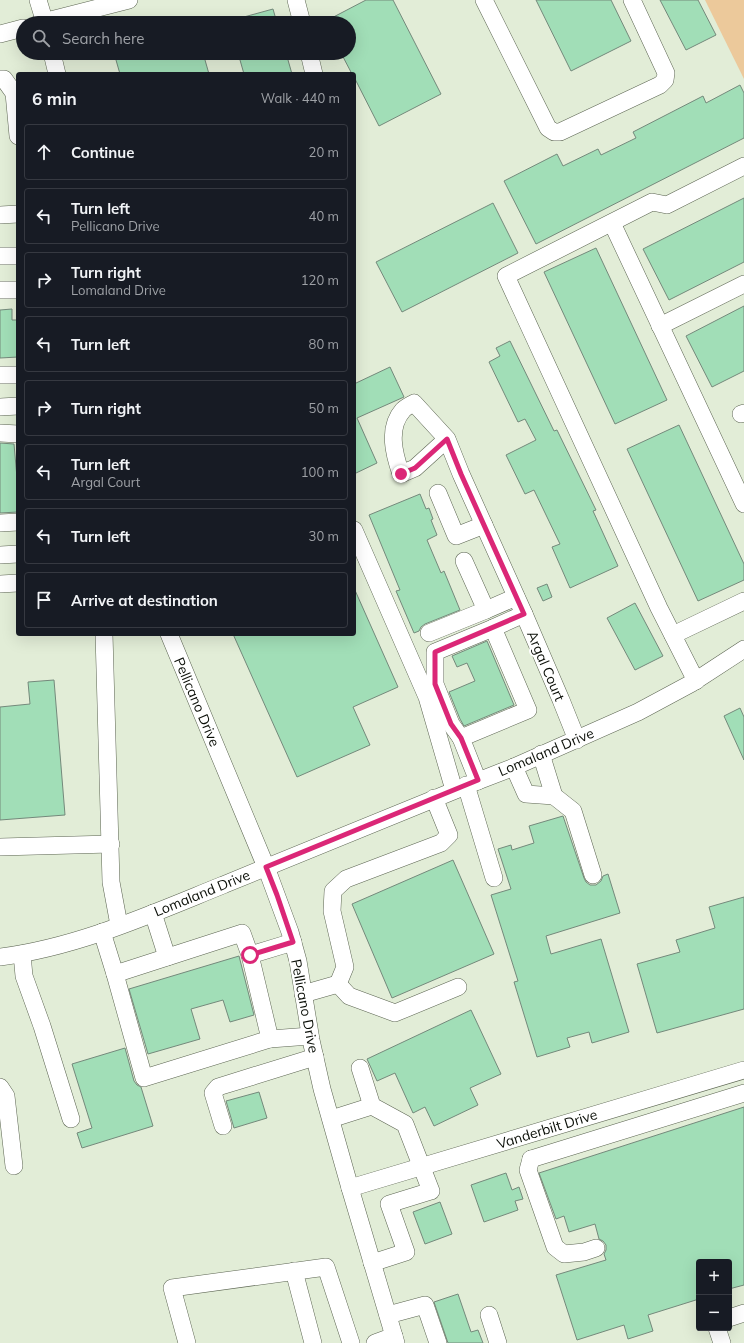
<!DOCTYPE html>
<meta charset="utf-8">
<style>
body{margin:0;font-family:Mulish,sans-serif;background:#242831;color:#f1f3f6}
.controls{position:absolute;right:12px;bottom:12px;display:grid;overflow:hidden;border-radius:4px;box-shadow:0 4px 16px #0002}
.controls button{width:36px;height:36px;display:grid;place-items:center;padding:0;border:0;border-bottom:1px solid #363941;background:#171b24;color:#f1f3f6;font:20px sans-serif}
.stop{position:absolute;width:12px;height:12px;margin:-9px;border:3px solid #db2777;border-radius:50%;background:#fff}
.stop.end{background:#db2777;border-color:#fff;box-shadow:0 1px 4px #0008}
.list{margin:0;padding:0;list-style:none}
h2{display:flex;justify-content:space-between;align-items:center;height:52px;margin:0;padding:0 16px;font-size:17px}
h2 small{font-size:13px;font-weight:400;color:#9ea1a6}
.list li{display:grid;grid-template-columns:26px 1fr auto;gap:12px;align-items:center;box-sizing:border-box;height:56px;margin:0 8px 8px;padding:0 8px;border:1px solid #363941;border-radius:4px}
.list b{display:block;font-size:15px;white-space:nowrap}
.list p{margin:0;font-size:13px;white-space:nowrap;color:#9ea1a6}
.list em{font-size:13px;font-style:normal;color:#9ea1a6}
.icon{flex:none;width:22px;height:22px;fill:none;stroke:currentColor;stroke-width:2;stroke-linecap:round;stroke-linejoin:round}
.map{position:relative;flex:none;width:744px;height:1343px;overflow:hidden}
.search{position:absolute;background:#171b24;box-shadow:0 4px 16px #0002;left:16px;top:16px;width:340px;height:44px;display:flex;align-items:center;gap:10px;box-sizing:border-box;padding:0 14px;border-radius:22px;color:#9ea1a6;font-size:15px}
.panel{position:absolute;background:#171b24;box-shadow:0 4px 16px #0002;left:16px;top:72px;width:340px;height:564px;border-radius:4px}
.map>svg:first-child{display:block}
</style>
<div class="map">
<svg width="744" height="1343" viewBox="0 0 744 1343">
<rect width="100%" height="100%" fill="#e2edd7"/>
<polygon fill="#ecc99b" points="705,0 744,0 744,79"/>
<g fill="#a1deb7" stroke="#74897b">
<polygon points="366,0 393,0 441,94 379,126 354,77 354,74 352,74 341,53 349,53 349,23 322,23"/>
<polygon points="536,0 611,0 631,41 571,71"/>
<polygon points="660,0 698,0 716,35 686,50"/>
<polygon points="273,9 277,23 233,23 233,20"/>
<polygon points="114,53 203,53 209,74 120,74"/>
<polygon points="238,53 286,53 292,74 244,74"/>
<polygon points="740,85 744,93 744,138 536,244 504,181 557,154 563,166 598,149 601,155 636,138 633,132 703,96 706,103"/>
<polygon points="744,198 744,262 669,300 643,249"/>
<polygon points="493,203 518,253 402,312 376,262"/>
<polygon points="596,248 667,400 615,424 544,272"/>
<polygon points="744,306 744,371 712,387 686,336"/>
<polygon points="12,309 12,320 18,320 18,357 0,358 0,310"/>
<polygon points="510,341 554,431 557,430 596,510 593,511 618,566 570,588 552,547 560,544 534,490 525,494 506,455 536,440 525,419 518,422 489,362 500,356 496,348"/>
<polygon points="390,367 404,397 357,418 377,463 354,474 354,384"/>
<polygon points="679,425 744,564 744,580 698,601 627,449"/>
<polygon points="0,443 14,444 18,489 18,512 0,513"/>
<polygon points="420,494 426,509 429,508 433,519 431,520 437,535 427,540 441,573 444,571 460,610 425,624 421,627 419,631 414,633 396,591 400,590 369,515"/>
<polygon points="547,584 552,597 543,601 537,588"/>
<polygon points="354,588 398,687 353,707 370,745 297,777 233,634 354,634"/>
<polygon points="635,603 663,656 635,670 607,618"/>
<polygon points="487,641 514,705 464,726 460,719 449,692 475,681 467,663 457,667 452,656"/>
<polygon points="54,680 65,815 0,820 0,707 30,704 28,682"/>
<polygon points="740,708 744,717 744,760 724,716"/>
<polygon points="563,816 584,878 586,882 590,885 596,885 601,881 603,876 608,874 620,913 546,936 551,954 601,939 629,1032 592,1043 589,1032 567,1038 570,1047 537,1057 514,982 518,981 491,895 511,889 498,849 511,845 512,850 534,843 529,826"/>
<polygon points="453,860 494,954 392,998 352,904"/>
<polygon points="744,897 744,1009 657,1033 637,964 680,952 676,940 715,928 709,907"/>
<polygon points="239,956 254,1015 230,1022 223,1000 191,1009 200,1039 148,1054 129,989"/>
<polygon points="471,1010 501,1074 470,1088 478,1105 434,1126 425,1107 413,1113 395,1073 377,1081 367,1059"/>
<polygon points="125,1048 134,1081 137,1085 141,1087 153,1126 82,1148 77,1133 92,1128 72,1064"/>
<polygon points="259,1092 267,1118 234,1128 226,1101"/>
<polygon points="744,1107 744,1285 729,1289 729,1262 699,1262 699,1299 648,1315 653,1331 628,1339 624,1325 577,1340 556,1275 606,1260 604,1254 606,1250 606,1245 603,1241 599,1239 595,1224 569,1232 564,1216 556,1219 539,1173"/>
<polygon points="506,1173 512,1190 519,1187 523,1199 515,1201 518,1210 484,1222 471,1185"/>
<polygon points="440,1202 452,1234 425,1244 413,1212"/>
<polygon points="458,1294 471,1332 478,1330 483,1343 448,1343 434,1302"/>
</g>
<g fill="none" stroke-linecap="round" stroke-linejoin="round">
<defs>
<g id="minor">
<polyline points="38,0 45,23"/>
<polyline points="296,0 302,23"/>
<polyline points="484,0 548,128 554,132 560,132 660,85 665,80 666,73 632,0"/>
<polyline points="39,23 129,0"/>
<polyline points="0,34 23,28"/>
<polyline points="52,53 57,74"/>
<polyline points="309,53 314,74"/>
<polyline points="0,79 4,79 14,93 18,136"/>
<polyline points="0,215 18,214"/>
<polyline points="612,223 744,504"/>
<polyline points="0,256 18,256"/>
<polyline points="0,290 18,290"/>
<polyline points="660,326 744,284"/>
<polyline points="0,375 18,375"/>
<polyline points="0,407 18,406"/>
<polyline points="741,414 744,413"/>
<polyline points="0,433 18,434"/>
<path d="M447,439L415,468L401,474C394,454 387,428 403,410C406,407 410,405 414,403L447,439L461,474L524,614L561,700L577,740"/>
<polyline points="438,493 456,536 484,525"/>
<polyline points="0,523 18,522"/>
<polyline points="354,530 427,697 454,790"/>
<polyline points="0,555 18,554"/>
<polyline points="0,584 18,583"/>
<polyline points="486,610 516,597"/>
<polyline points="429,633 486,610 464,561"/>
<polyline points="104,634 111,882 119,925"/>
<polyline points="169,634 266,867 290,932 298,961 311,1040 322,1089 350,1188 396,1343"/>
<polyline points="673,635 744,601"/>
<polyline points="696,681 659,608 506,276 652,202 667,205 744,166"/>
<polyline points="461,738 451,724 435,684 435,652 493,628"/>
<polyline points="541,754 554,796 573,811 593,875"/>
<polyline points="514,767 526,794 554,796"/>
<polyline points="478,781 461,738 528,710 493,628 524,614"/>
<polyline points="466,785 494,878"/>
<polyline points="0,847 111,844"/>
<polyline points="153,913 167,957"/>
<polyline points="102,932 115,974 242,933 250,955"/>
<polyline points="293,942 250,955 270,1039 310,1036"/>
<polyline points="22,954 24,976 42,1026 71,1119"/>
<path d="M0,957C78,947 151,914 223,885C308,850 393,815 478,781L514,767L638,712L692,683L744,649"/>
<polyline points="115,974 144,1078 270,1039"/>
<polyline points="338,984 349,996 395,1013 458,987"/>
<polyline points="303,994 338,984 345,967 332,911 333,891 346,879 441,843 449,835 434,798"/>
<polyline points="360,1068 372,1106 405,1124 431,1191 389,1204 406,1252 372,1263"/>
<polyline points="0,1087 6,1096 14,1166"/>
<polyline points="331,1119 372,1106"/>
<polyline points="223,1126 213,1093 218,1087 315,1057"/>
<polyline points="531,1159 744,1093"/>
<polyline points="531,1159 528,1170 555,1247 564,1254 584,1252 596,1248"/>
<polyline points="350,1188 744,1070"/>
<polyline points="294,1271 313,1343"/>
<polyline points="388,1315 425,1305 438,1343"/>
<polyline points="489,1315 498,1343"/>
<polyline points="729,1318 744,1313"/>
<polyline points="717,1328 722,1343"/>
<polyline points="187,1343 172,1288 326,1267 351,1343"/>
<polyline points="375,1343 394,1336"/>
</g>
</defs>
<use href="#minor" stroke="#5c6552" stroke-width="18"/>
<use href="#minor" stroke="#fff" stroke-width="17"/>
</g>
<g fill="none" stroke-linecap="round" stroke-linejoin="round">
<polyline stroke="#db2777" stroke-width="5" points="250,955 293,942 277,895 266,867 478,780 461,738 451,724 435,684 435,652 524,614 461,474 447,439 415,468 401,474"/>
</g>
<g text-anchor="middle" dominant-baseline="central" stroke-width="4" stroke-linejoin="round" paint-order="stroke">
<g font-size="14" fill="#0a0e07" stroke="#fff">
<text transform="translate(546 666) rotate(67)">Argal Court</text>
<text transform="translate(197 702) rotate(67)">Pellicano Drive</text>
<text transform="translate(546 752) rotate(-23)">Lomaland Drive</text>
<text transform="translate(202 893) rotate(-22)">Lomaland Drive</text>
<text transform="translate(305 1006) rotate(79)">Pellicano Drive</text>
<text transform="translate(547 1129) rotate(-17)">Vanderbilt Drive</text>
</g>
</g>
</svg>
<div class="controls">
<button>+</button>
<button>−</button>
</div>
<div class="stop" style="left:250px;top:955px"></div>
<div class="stop end" style="left:401px;top:474px"></div>
<div class="search"><svg class="icon" aria-label="search" viewBox="0 0 24 24"><circle cx="10" cy="10" r="6"/><path d="M15 15l6 6"/></svg>Search here</div>
<section class="panel">
<h2>6 min<small>Walk · 440 m</small></h2>
<ul class="list">
<li><svg class="icon" aria-label="ahead" viewBox="0 0 24 24"><path d="M12 20V5M6 11l6-6 6 6"/></svg><div><b>Continue</b></div><em>20 m</em></li>
<li><svg class="icon" aria-label="left" viewBox="0 0 24 24"><path d="M17 20v-9H6M10 6l-5 5 5 5"/></svg><div><b>Turn left</b><p>Pellicano Drive</p></div><em>40 m</em></li>
<li><svg class="icon" aria-label="right" viewBox="0 0 24 24"><path d="M7 20v-9h11M14 6l5 5-5 5"/></svg><div><b>Turn right</b><p>Lomaland Drive</p></div><em>120 m</em></li>
<li><svg class="icon" aria-label="left" viewBox="0 0 24 24"><path d="M17 20v-9H6M10 6l-5 5 5 5"/></svg><div><b>Turn left</b></div><em>80 m</em></li>
<li><svg class="icon" aria-label="right" viewBox="0 0 24 24"><path d="M7 20v-9h11M14 6l5 5-5 5"/></svg><div><b>Turn right</b></div><em>50 m</em></li>
<li><svg class="icon" aria-label="left" viewBox="0 0 24 24"><path d="M17 20v-9H6M10 6l-5 5 5 5"/></svg><div><b>Turn left</b><p>Argal Court</p></div><em>100 m</em></li>
<li><svg class="icon" aria-label="left" viewBox="0 0 24 24"><path d="M17 20v-9H6M10 6l-5 5 5 5"/></svg><div><b>Turn left</b></div><em>30 m</em></li>
<li><svg class="icon" aria-label="arrive" viewBox="0 0 24 24"><path d="M6 21V4h12l-3 4 3 4H6"/></svg><div><b>Arrive at destination</b></div></li>
</ul>
</section>
</div>
